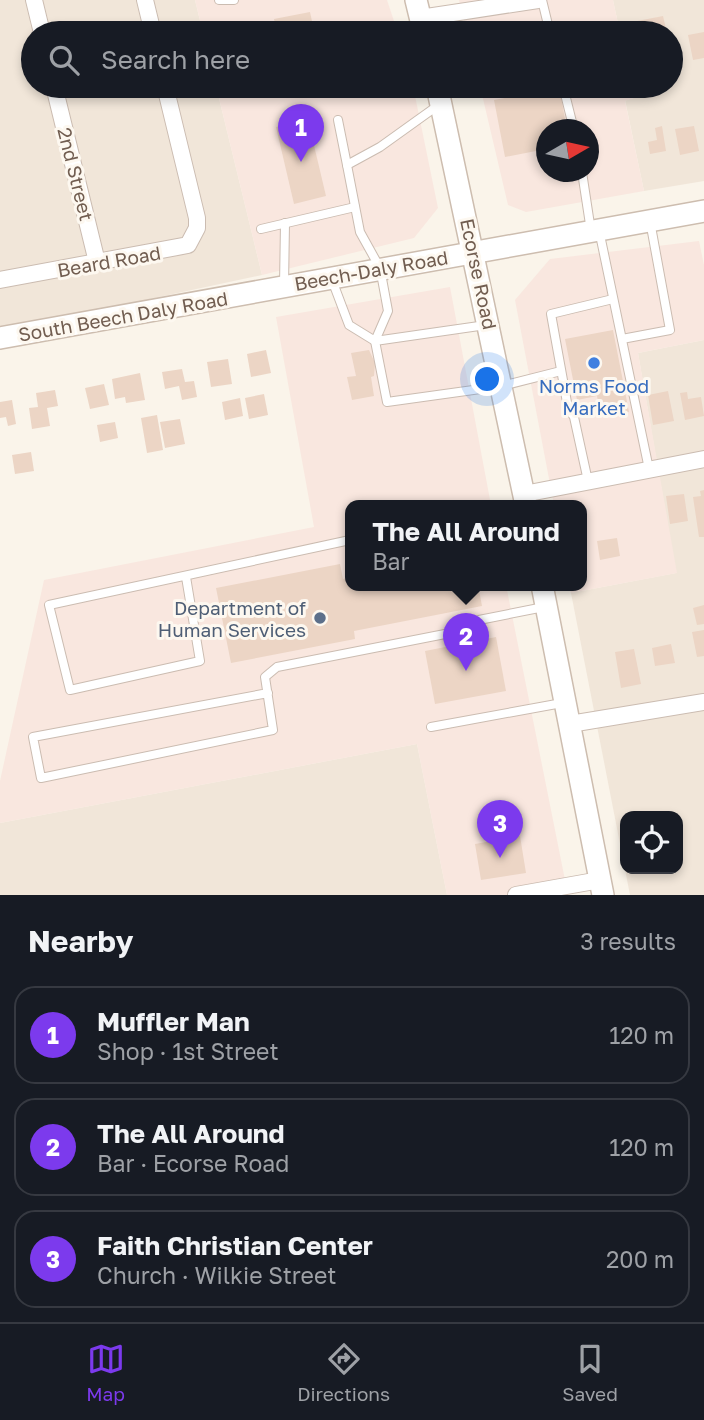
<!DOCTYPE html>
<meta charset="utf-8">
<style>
body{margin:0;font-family:"Golos Text",sans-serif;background:#242831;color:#f1f3f6}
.controls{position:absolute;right:21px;bottom:21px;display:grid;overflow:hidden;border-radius:14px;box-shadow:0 4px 10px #0003}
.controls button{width:63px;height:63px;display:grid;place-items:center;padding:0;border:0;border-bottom:2px solid #363941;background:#171b24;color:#f1f3f6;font:35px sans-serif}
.compass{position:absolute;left:536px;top:119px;width:63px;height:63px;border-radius:50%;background:#171b24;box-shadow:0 4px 10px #0003;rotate:81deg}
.you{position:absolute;left:488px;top:380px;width:24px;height:24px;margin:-18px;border:5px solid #fff;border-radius:50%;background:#1a73e8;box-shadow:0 0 0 10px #1a73e833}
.badge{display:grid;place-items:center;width:46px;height:46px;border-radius:50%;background:#7c3aed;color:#fff;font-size:23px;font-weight:700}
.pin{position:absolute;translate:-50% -58px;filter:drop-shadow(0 2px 4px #0008)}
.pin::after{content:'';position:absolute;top:37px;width:24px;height:21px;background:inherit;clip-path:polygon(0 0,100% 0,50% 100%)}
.popup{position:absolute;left:345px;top:500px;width:242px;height:91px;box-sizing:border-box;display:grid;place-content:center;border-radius:14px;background:#171b24;filter:drop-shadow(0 2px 5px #0005);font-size:23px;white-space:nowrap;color:#9ea1a6}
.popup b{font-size:26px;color:#f1f3f6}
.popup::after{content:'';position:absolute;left:50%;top:100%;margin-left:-14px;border:14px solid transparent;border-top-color:#171b24}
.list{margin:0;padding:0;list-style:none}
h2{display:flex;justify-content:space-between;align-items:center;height:91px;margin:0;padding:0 28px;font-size:30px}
h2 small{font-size:23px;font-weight:400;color:#9ea1a6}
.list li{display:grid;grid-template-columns:46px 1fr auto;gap:21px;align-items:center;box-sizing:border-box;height:98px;margin:0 14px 14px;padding:0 14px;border:2px solid #363941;border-radius:21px}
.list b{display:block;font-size:26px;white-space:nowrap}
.list p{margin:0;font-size:23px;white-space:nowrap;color:#9ea1a6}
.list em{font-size:23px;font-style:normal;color:#9ea1a6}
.icon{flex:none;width:38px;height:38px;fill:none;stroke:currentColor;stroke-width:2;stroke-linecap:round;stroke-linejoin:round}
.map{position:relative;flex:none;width:704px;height:895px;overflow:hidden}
.search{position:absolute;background:#171b24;box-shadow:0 4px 10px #0003;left:21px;right:21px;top:21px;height:77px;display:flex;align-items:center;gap:18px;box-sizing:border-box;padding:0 24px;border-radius:38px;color:#9ea1a6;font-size:26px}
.sheet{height:427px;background:#171b24}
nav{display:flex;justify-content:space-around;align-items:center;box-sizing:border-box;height:98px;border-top:2px solid #363941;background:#171b24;font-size:19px;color:#9ea1a6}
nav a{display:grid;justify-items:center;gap:4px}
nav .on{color:#7c3aed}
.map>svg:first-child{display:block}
</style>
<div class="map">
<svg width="704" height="895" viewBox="0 0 704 895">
<rect width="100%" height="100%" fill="#faf4ea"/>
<g fill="#f1e6d9" fill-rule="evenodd">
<polygon points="0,0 195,0 203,33 33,33 33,86 216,86 262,275 0,331"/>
<polygon points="613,0 704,0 704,181 644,191 625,100 634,98 631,86 671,86 671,33 620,33"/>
<path d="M704,340V895H630L571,593L676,573L638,353ZM625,816H678V869H625Z"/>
<polygon points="417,744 447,895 0,895 0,823"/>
</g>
<g fill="#f9e7df" fill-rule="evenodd">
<polygon points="195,0 387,0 398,33 203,33"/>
<polygon points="459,0 613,0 620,33 467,33"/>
<polygon points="216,86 413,86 438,208 414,238 262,275"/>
<path d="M480,86H631L634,98L625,101L644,191L526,212L508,205ZM546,130H588V172H546Z"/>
<polygon points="699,241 704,265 704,340 638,353 677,573 571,593 569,585 582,585 582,505 554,505 515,300 550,259"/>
<polygon points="450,287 491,505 350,505 350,585 506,585 568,895 447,895 417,744 0,823 0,781 44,580 314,527 276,317"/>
</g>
<g fill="#ecd5c5">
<polygon points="310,12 313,26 277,33 274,19"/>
<polygon points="663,16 667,33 622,33 622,29 628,28 627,23"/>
<polygon points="704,32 704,58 693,60 688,35"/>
<polygon points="545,86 559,86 567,130 546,130 546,149 505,157 494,100 546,90"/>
<polygon points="308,120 326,196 294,204 276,127"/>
<polygon points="662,126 666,151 650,154 648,142 657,140 655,128"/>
<polygon points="694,126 699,151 680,155 675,129"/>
<polygon points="613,330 629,412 601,417 597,396 577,400 565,339"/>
<polygon points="266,350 271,373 251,377 247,354"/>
<polygon points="369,350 375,363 374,376 371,377 374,396 352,400 347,377 356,376 351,353"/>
<polygon points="228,359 232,384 211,387 207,362"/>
<polygon points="182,369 185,382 194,381 197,397 182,400 179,386 165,389 162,372"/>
<polygon points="140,373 145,400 126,403 125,397 115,399 112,379"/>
<polygon points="104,384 109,405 90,409 85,388"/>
<polygon points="55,390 58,406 47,408 50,426 32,429 29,408 38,407 36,393"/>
<polygon points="668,391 674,421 653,425 648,395"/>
<polygon points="687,392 688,399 701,397 704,416 685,420 680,393"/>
<polygon points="264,394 268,415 249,419 245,398"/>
<polygon points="240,398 243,416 225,420 222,402"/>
<polygon points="12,400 16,424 8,426 6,417 0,418 0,402"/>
<polygon points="157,415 163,450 147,453 141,418"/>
<polygon points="180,419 185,444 165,448 160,422"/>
<polygon points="115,422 118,438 100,442 97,425"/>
<polygon points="31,452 34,471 15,474 12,455"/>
<polygon points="704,490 704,537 699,537 693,497 701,496 700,491"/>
<polygon points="684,494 688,521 670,524 666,496"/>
<polygon points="617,538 620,556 600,560 597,541"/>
<polygon points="340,564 343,579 350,577 350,585 478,585 482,606 354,631 355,639 231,663 216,588"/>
<polygon points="704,605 704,624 697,625 693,608"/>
<polygon points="704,630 704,656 697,657 692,632"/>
<polygon points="496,637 506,691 435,704 425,651"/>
<polygon points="671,644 675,663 655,666 652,648"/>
<polygon points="634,649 641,684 621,688 615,652"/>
<polygon points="520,836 526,873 481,880 475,844"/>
</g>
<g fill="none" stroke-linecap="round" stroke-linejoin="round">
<defs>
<g id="lane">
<polyline points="219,0 234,0"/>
<polyline points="542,0 550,33"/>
<polyline points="563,86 574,130"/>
<polyline points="338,120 347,165"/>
<polyline points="582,172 591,231"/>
<polyline points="261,229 355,207"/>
<polyline points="599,230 649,469"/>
<polyline points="332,280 349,325 375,341 388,311 380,268 360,232 347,165 380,147 440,104"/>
<polyline points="284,286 285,223"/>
<polyline points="486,325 375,341 387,402 502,386 561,371"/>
<polyline points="622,339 670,330 650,221"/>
<polyline points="588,481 574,417 568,408 551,314 613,299"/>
<polyline points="186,577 200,661 70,690 49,605 350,540"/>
<polyline points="268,693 33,737 41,778 273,730 265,677 277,667 450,633 479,620 544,607"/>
<polyline points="431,727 562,703"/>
</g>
<g id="street">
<polyline points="34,0 42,33"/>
<polyline points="145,0 153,33"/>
<polyline points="420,18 538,0"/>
<polyline points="54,86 97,262"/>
<polyline points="0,280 188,245 197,228 197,218 165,86"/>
<polyline points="524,494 704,459"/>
<polyline points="570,724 704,702"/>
<polyline points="516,895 600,880"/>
</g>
<g id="secondary">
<polyline points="416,0 424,33"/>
<polyline points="437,86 526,505"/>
<polyline points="0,338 704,211"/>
<polyline points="542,585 603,895"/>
</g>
</defs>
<use href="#lane" stroke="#cbbcb1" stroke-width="10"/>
<use href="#street" stroke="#cbbcb1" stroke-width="18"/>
<use href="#secondary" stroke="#cdbdaf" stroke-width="24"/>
<use href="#lane" stroke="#fff" stroke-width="8"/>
<use href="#street" stroke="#fff" stroke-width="16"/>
<use href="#secondary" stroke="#fff" stroke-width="21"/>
</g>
<circle fill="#3f7fe0" stroke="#fdf8f0" stroke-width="2.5" cx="594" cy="363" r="7"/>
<circle fill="#5c6f8a" stroke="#fdf8f0" stroke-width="2.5" cx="320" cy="618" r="7"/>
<g text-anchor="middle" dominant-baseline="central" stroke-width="6" stroke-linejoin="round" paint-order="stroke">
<g font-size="19" fill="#715d50" stroke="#fdf8f0">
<text transform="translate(76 174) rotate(76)">2nd Street</text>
<text transform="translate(109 261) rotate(-10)">Beard Road</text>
<text transform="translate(371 270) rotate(-10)">Beech-Daly Road</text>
<text transform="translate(479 274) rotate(78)">Ecorse Road</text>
<text transform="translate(123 316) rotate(-10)">South Beech Daly Road</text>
</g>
<g font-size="19" fill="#366cbe" stroke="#fdf8f0">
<text x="594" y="385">Norms Food<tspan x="594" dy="22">Market</tspan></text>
</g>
<g font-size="19" fill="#4e5e75" stroke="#fdf8f0" text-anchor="end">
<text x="306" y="607">Department of<tspan x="306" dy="22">Human Services</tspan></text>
</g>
</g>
</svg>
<div class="controls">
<button><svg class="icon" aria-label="locate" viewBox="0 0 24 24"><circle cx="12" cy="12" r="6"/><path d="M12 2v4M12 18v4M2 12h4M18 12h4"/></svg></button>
</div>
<svg class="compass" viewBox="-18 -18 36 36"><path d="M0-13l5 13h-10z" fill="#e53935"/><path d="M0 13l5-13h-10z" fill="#9ea1a6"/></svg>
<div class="you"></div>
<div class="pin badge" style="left:301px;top:162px">1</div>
<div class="pin badge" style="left:466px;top:671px">2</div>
<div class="popup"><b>The All Around</b>Bar</div>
<div class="pin badge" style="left:500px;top:858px">3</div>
<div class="search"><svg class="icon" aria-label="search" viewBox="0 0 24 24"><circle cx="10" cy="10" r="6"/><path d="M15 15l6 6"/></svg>Search here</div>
</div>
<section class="sheet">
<h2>Nearby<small>3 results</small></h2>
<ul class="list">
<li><span class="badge">1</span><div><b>Muffler Man</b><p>Shop · 1st Street</p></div><em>120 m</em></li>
<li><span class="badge">2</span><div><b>The All Around</b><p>Bar · Ecorse Road</p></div><em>120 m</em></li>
<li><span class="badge">3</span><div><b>Faith Christian Center</b><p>Church · Wilkie Street</p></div><em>200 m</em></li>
</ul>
</section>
<nav>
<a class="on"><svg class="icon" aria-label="map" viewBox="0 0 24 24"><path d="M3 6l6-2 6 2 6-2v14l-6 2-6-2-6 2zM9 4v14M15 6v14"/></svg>Map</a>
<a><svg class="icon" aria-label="directions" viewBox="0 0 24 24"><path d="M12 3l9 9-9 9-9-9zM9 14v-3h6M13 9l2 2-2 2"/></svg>Directions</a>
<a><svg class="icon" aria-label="saved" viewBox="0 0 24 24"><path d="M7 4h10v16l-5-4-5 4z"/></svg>Saved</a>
</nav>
